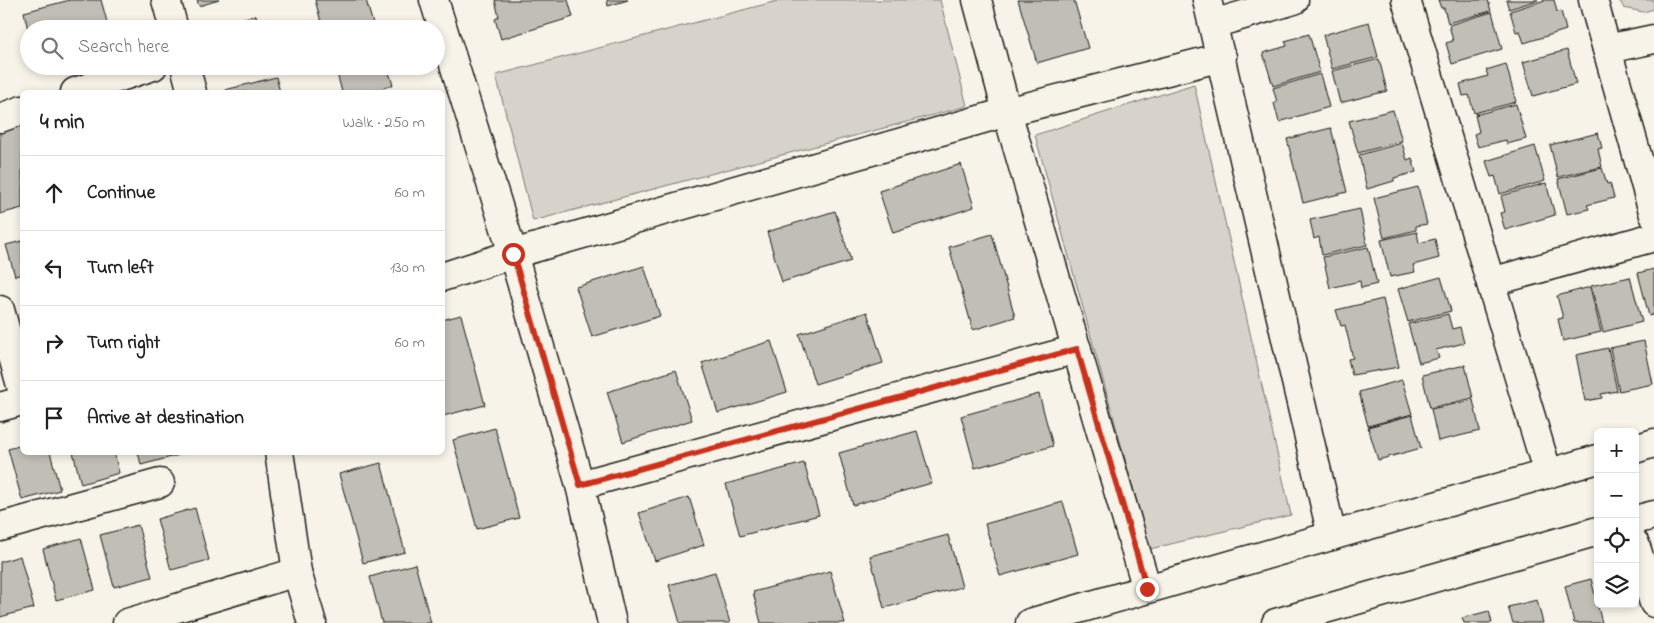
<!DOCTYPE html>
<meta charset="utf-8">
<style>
body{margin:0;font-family:"Indie Flower",sans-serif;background:#f6f6f6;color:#222}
.controls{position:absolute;right:15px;bottom:15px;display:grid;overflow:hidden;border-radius:8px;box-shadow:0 2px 8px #0003}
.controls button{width:45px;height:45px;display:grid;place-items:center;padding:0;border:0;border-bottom:1px solid #e0e0e0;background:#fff;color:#222;font:25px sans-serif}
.stop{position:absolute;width:15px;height:15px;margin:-11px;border:4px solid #c8321e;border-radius:50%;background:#fff}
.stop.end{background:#c8321e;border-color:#fff;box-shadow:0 1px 5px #0008}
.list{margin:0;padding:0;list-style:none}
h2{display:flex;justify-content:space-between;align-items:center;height:65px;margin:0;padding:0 20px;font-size:21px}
h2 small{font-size:16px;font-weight:400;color:#767676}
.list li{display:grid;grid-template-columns:32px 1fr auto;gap:15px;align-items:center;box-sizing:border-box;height:75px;padding:0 20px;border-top:1px solid #e0e0e0}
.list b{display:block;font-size:19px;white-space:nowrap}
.list em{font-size:16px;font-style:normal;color:#767676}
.icon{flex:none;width:28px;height:28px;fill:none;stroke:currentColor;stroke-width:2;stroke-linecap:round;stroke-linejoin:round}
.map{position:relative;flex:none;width:1654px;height:623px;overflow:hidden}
.search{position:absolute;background:#fff;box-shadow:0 2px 8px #0003;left:20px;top:20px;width:425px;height:55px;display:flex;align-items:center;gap:12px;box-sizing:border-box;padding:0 18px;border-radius:28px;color:#767676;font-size:19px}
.panel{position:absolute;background:#fff;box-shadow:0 2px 8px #0003;left:20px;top:90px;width:425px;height:365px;border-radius:8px}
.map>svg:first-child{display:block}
</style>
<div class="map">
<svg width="1654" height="623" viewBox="0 0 1654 623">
<rect width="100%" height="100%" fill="#f7f3e8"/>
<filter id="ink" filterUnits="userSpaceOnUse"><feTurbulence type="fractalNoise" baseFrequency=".02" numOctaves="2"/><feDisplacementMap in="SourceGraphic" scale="10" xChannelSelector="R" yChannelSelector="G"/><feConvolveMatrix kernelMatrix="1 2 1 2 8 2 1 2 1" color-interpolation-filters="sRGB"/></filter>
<g filter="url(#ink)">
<g fill="#d7d3cb" stroke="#7a7874">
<polygon points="781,0 940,0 967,106 533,221 496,75"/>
<polygon points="1619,0 1654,0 1654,9 1643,12 1624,8"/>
<polygon points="1194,84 1291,515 1150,549 1035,135"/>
</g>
<g fill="#c0beb5" stroke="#1c1c1c">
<polygon points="70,0 101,0 109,29 29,29 29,34 24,12"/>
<polygon points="197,0 219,0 199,6"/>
<polygon points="315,0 366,0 373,24 357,29 323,29"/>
<polygon points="495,0 568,0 573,17 501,39 495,19 499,17"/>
<polygon points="607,0 628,0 608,6"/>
<polygon points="1018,0 1074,0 1088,48 1037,63"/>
<polygon points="1438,0 1488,0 1491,11 1448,23 1444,8 1441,8"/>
<polygon points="1506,0 1538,0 1509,9"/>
<polygon points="1545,0 1554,0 1557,12 1561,11 1566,30 1524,43 1520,31 1516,32 1510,11"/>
<polygon points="1492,12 1502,49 1452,64 1446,43 1453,41 1449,25"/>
<polygon points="256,15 260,29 206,29 206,28"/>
<polygon points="1369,22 1378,57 1332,69 1323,35"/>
<polygon points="1309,34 1320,72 1273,86 1263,53 1287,46 1285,41"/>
<polygon points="1567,50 1576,84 1533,96 1523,62"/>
<polygon points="1379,59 1387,91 1340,103 1332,71"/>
<polygon points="1506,64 1516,102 1474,113 1469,95 1463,96 1460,84 1488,76 1486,70"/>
<polygon points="335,66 387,66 393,85 369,92 342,92"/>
<polygon points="1320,74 1329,107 1279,122 1274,103 1277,102 1273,88"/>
<polygon points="276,77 280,92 226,92 225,90"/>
<polygon points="1516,104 1526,139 1507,144 1506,140 1478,147 1474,134 1479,132 1475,115"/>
<polygon points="1393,110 1402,141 1358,153 1349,121"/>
<polygon points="22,125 22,208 0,214 0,132"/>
<polygon points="1331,128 1347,192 1303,203 1287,139"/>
<polygon points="1598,133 1602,148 1598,149 1602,167 1558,177 1550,145"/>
<polygon points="1402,143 1407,160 1412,158 1416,172 1394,178 1394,181 1367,189 1359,155"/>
<polygon points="1535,146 1545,181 1500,194 1495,176 1491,177 1486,161"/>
<polygon points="961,164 974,207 893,233 879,191"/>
<polygon points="1602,168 1607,184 1610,183 1614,198 1587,205 1589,209 1567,214 1558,179"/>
<polygon points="1546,183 1555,215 1505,230 1500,213 1505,212 1501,196"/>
<polygon points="1418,187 1427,224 1416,226 1416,230 1384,238 1374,198"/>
<polygon points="1360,209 1367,245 1322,255 1319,237 1314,239 1310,220"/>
<polygon points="835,211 851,261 782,282 767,232"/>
<polygon points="1417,232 1419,243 1435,239 1439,258 1413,265 1415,272 1390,277 1381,240"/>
<polygon points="992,234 1015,317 973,330 949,247"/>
<polygon points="22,241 22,274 15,276 6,245"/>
<polygon points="1368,247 1377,284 1361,288 1360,281 1330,288 1323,257"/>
<polygon points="644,266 660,316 592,337 576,287"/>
<polygon points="1654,269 1654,314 1649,316 1638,273"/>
<polygon points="1441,277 1451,311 1408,322 1398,289"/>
<polygon points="1630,277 1642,322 1603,332 1591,286"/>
<polygon points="1590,287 1601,332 1563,341 1558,319 1563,318 1557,296"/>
<polygon points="1383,299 1399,367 1352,375 1348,359 1353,358 1345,325 1341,326 1336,310"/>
<polygon points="867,312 883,363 815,384 799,334"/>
<polygon points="1448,314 1452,329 1460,327 1464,343 1436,350 1439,358 1419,363 1408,324"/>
<polygon points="461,315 485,405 443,416 442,320"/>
<polygon points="771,341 787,392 718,413 702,363"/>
<polygon points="1644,341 1653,384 1619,391 1610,348"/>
<polygon points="1608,348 1617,391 1601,394 1602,398 1585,401 1576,355"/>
<polygon points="1465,365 1473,398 1430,408 1422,375"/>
<polygon points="676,370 692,420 623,442 607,392"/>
<polygon points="1402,380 1412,414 1368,426 1359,392"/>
<polygon points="1039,394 1053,446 975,468 961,416"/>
<polygon points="1473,400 1480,431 1438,441 1431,409"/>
<polygon points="1412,415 1421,448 1378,460 1368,427"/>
<polygon points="495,428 519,518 477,529 453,440"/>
<polygon points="917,431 932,483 853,505 839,453"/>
<polygon points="22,445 22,452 50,452 60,490 22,500 8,449"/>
<polygon points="73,452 114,452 119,473 81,484"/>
<polygon points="138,452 179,452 179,455 141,465"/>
<polygon points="381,463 405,552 363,563 339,474"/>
<polygon points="804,463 819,515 740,536 726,484"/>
<polygon points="689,497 704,545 655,561 639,513"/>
<polygon points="1063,502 1078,554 1000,576 985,524"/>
<polygon points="195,508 209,560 171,570 157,519"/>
<polygon points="138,525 152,577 114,587 100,535"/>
<polygon points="948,535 962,587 884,608 870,556"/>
<polygon points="81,538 95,590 56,600 43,549"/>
<polygon points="20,556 34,608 0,617 0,562"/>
<polygon points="415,564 431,623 382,623 370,577"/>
<polygon points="830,571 845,623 761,623 753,592"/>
<polygon points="715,572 730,623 680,623 669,585"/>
<polygon points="1591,579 1602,623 1574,623 1565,586"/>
<polygon points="1537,600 1543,623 1513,623 1508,607"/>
<polygon points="1489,611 1492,623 1464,623 1462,618"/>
</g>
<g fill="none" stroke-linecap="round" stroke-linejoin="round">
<defs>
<g id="minor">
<polyline points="166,0 174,29"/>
<polyline points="434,0 513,254 580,485 612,623"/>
<polyline points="977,0 1007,112 1147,589"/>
<polyline points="1207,0 1332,536"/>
<polyline points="1406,0 1548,474"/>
<polyline points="1593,0 1654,215"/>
<polyline points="1213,24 1294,0"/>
<polyline points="1607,49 1654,39"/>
<polyline points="185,66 192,92"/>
<polyline points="75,92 153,66"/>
<polyline points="0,118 22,110"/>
<polyline points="442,277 513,254 1007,112 1222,57"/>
<polyline points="1491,282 1654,237"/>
<polyline points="0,310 22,389"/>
<polyline points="0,407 22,401"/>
<polyline points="279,452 297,572 312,623"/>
<polyline points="580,485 1077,349"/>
<polyline points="0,527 160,483"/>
<polyline points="1635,544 1654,603"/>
<polyline points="127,623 297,572"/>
</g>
<g id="tertiary">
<polyline points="1635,449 1654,443"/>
<polyline points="1635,520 1654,515"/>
<polyline points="1030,623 1598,459"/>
<polyline points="1276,623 1598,531"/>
</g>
</defs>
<use href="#minor" stroke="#1c1c1c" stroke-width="31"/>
<use href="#tertiary" stroke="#1c1c1c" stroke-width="31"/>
<use href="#minor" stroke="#f7f3e8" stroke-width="28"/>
<use href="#tertiary" stroke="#f7f3e8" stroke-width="28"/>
</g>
</g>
<g fill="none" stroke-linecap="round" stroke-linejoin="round" filter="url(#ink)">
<polyline stroke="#c8321e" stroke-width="6" points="513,254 580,485 1077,349 1147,589"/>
</g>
</svg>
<div class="controls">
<button>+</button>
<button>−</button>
<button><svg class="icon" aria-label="locate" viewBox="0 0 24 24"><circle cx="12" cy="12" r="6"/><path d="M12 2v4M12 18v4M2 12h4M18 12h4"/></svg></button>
<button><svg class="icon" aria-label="layers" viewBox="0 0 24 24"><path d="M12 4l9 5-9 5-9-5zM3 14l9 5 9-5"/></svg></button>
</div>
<div class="stop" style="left:513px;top:254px"></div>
<div class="stop end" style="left:1147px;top:589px"></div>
<div class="search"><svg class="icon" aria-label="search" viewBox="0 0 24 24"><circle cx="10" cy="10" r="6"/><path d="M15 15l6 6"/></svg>Search here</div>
<section class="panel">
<h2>4 min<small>Walk · 250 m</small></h2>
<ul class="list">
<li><svg class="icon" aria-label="ahead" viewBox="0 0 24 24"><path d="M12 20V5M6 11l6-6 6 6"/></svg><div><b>Continue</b></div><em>60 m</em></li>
<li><svg class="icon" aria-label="left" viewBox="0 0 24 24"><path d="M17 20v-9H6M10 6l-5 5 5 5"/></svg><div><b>Turn left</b></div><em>130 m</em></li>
<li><svg class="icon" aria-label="right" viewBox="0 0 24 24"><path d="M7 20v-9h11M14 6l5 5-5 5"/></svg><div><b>Turn right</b></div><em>60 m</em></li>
<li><svg class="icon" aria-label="arrive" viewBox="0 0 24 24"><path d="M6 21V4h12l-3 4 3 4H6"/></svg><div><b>Arrive at destination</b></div></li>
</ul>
</section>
</div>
